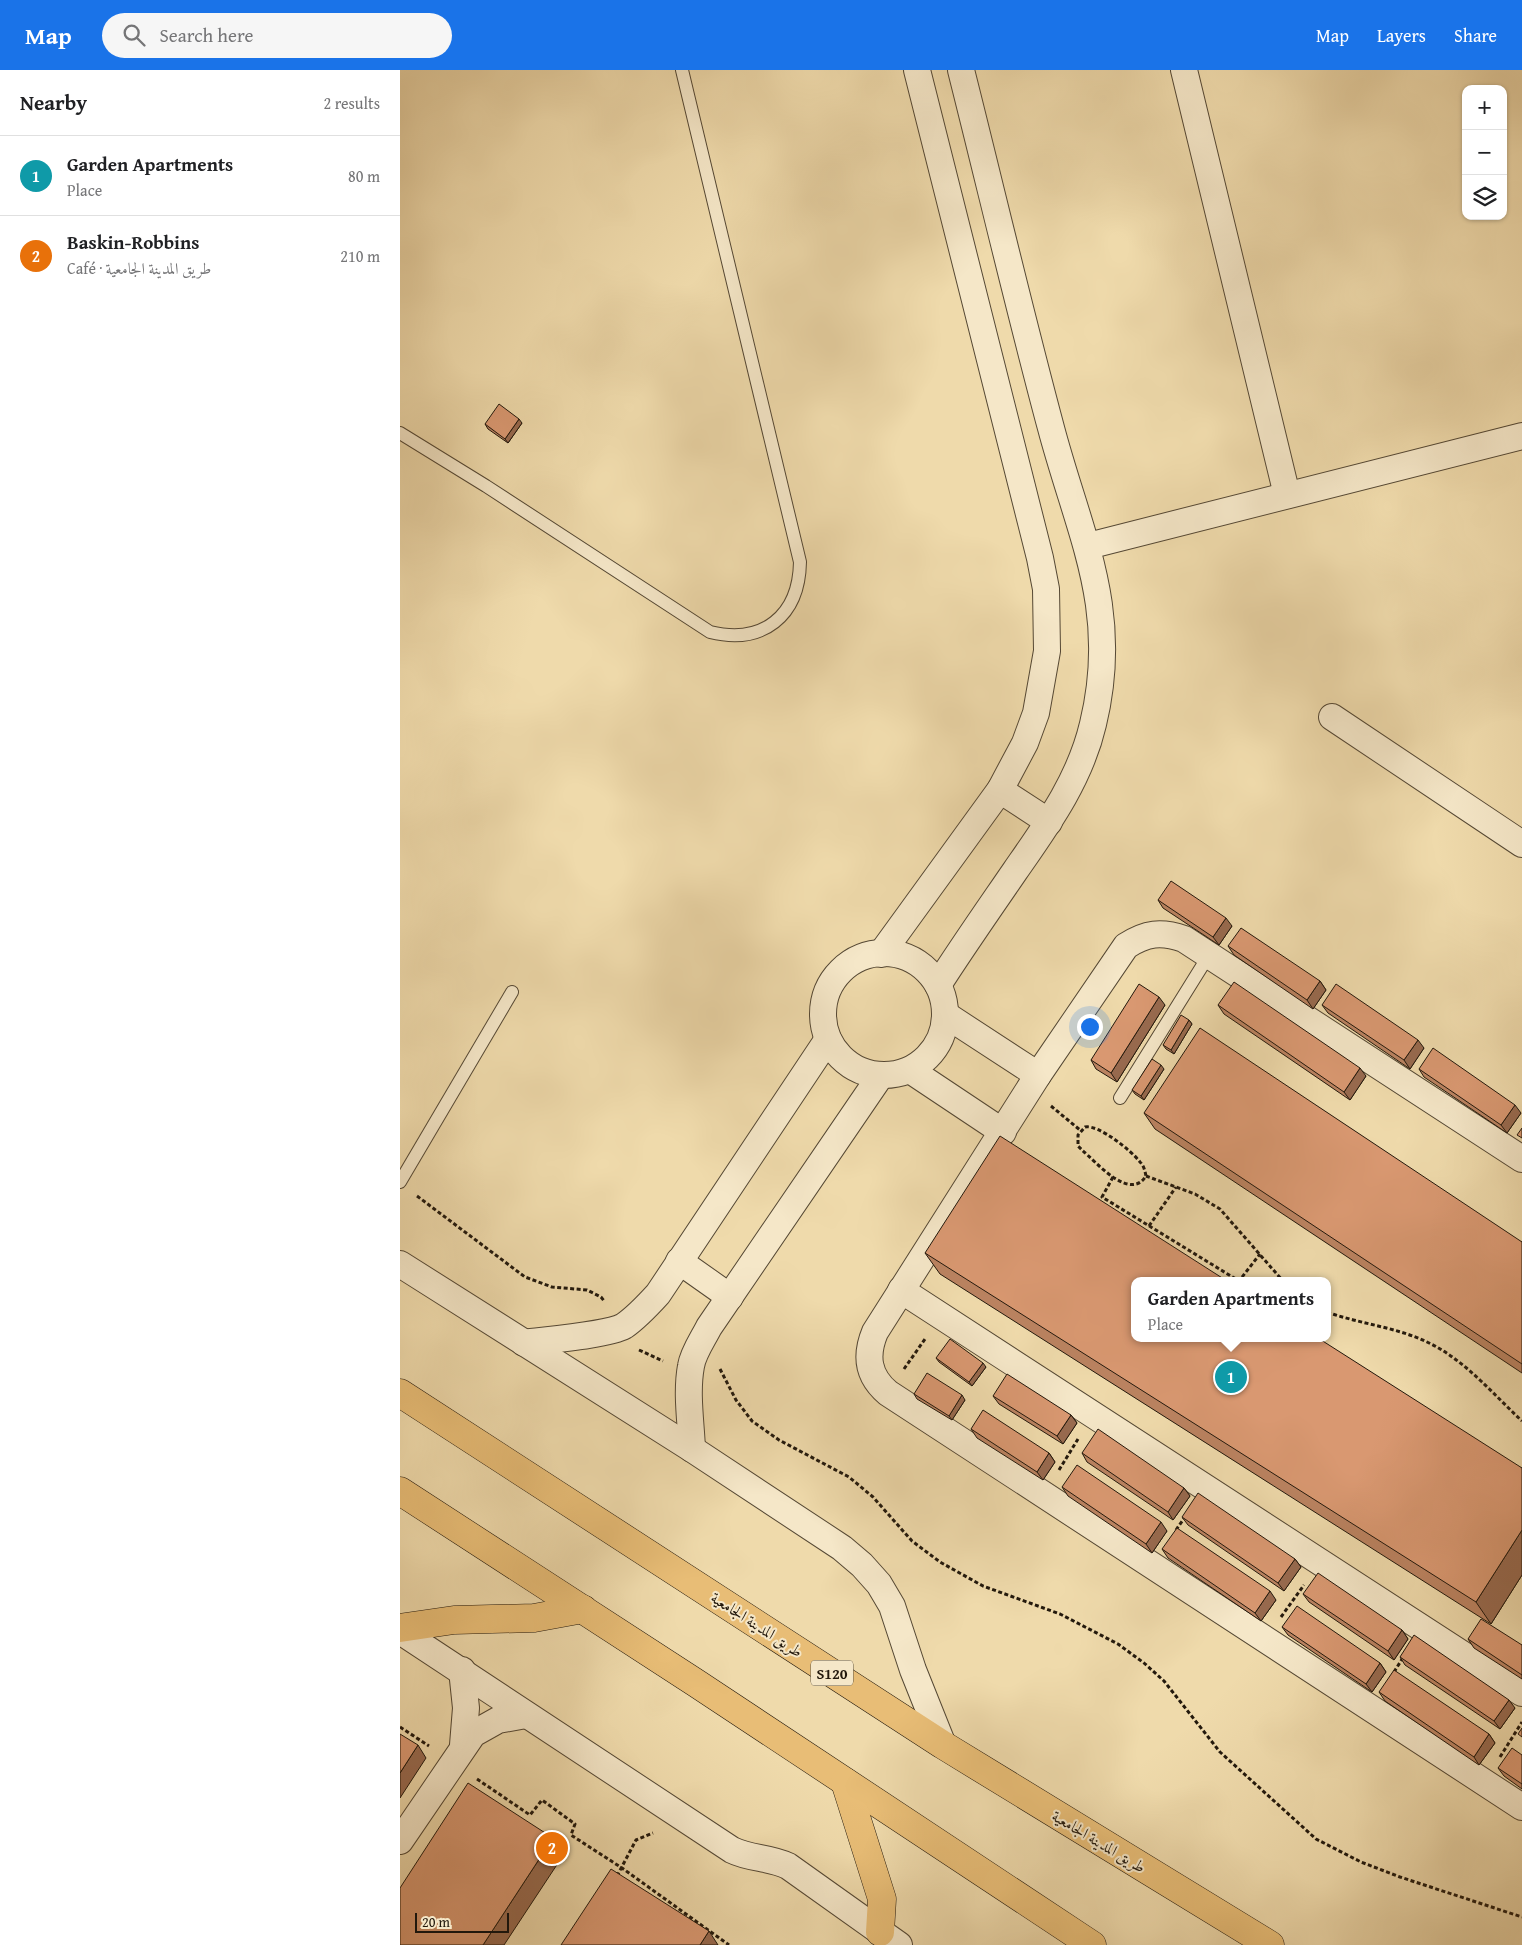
<!DOCTYPE html>
<meta charset="utf-8">
<style>
body{margin:0;font-family:"Gentium Book Plus",Amiri,serif;background:#f6f6f6;color:#202124}
.controls{position:absolute;right:15px;top:15px;display:grid;overflow:hidden;border-radius:10px;box-shadow:0 1px 4px #0004}
.controls button{width:45px;height:45px;display:grid;place-items:center;padding:0;border:0;border-bottom:1px solid #e0e0e0;background:#fff;color:#202124;font:25px sans-serif}
.scale{position:absolute;left:15px;bottom:12px;width:94px;box-sizing:border-box;padding-left:5px;border:2px solid #22180c;border-top:0;font-size:14px;line-height:18px;white-space:nowrap;color:#22180c;-webkit-text-stroke:4px #f5e7c8;paint-order:stroke}
.you{position:absolute;left:689px;top:956px;width:18px;height:18px;margin:-12px;border:4px solid #fff;border-radius:50%;background:#1a73e8;box-shadow:0 0 0 8px #1a73e833}
.badge{display:grid;place-items:center;width:32px;height:32px;border-radius:50%;background:#1a73e8;color:#fff;font-size:16px;font-weight:700}
.pin{position:absolute;translate:-50% -50%;border:2px solid #fff;box-shadow:0 1px 5px #0006}
.popup{position:absolute;left:731px;top:1207px;width:200px;height:65px;box-sizing:border-box;display:grid;place-content:center;border-radius:10px;background:#fff;filter:drop-shadow(0 1px 4px #0005);font-size:16px;white-space:nowrap;color:#757577}
.popup b{font-size:19px;color:#202124}
.popup::after{content:'';position:absolute;left:50%;top:100%;margin-left:-10px;border:10px solid transparent;border-top-color:#fff}
.list{margin:0;padding:0;list-style:none}
h2{display:flex;justify-content:space-between;align-items:center;height:65px;margin:0;padding:0 20px;font-size:21px}
h2 small{font-size:16px;font-weight:400;color:#757577}
.list li{display:grid;grid-template-columns:32px 1fr auto;gap:15px;align-items:center;box-sizing:border-box;height:80px;padding:0 20px;border-top:1px solid #e0e0e0}
.list b{display:block;font-size:19px;white-space:nowrap}
.list p{margin:0;font-size:16px;white-space:nowrap;color:#757577}
.list em{font-size:16px;font-style:normal;color:#757577}
.icon{flex:none;width:28px;height:28px;fill:none;stroke:currentColor;stroke-width:2;stroke-linecap:round;stroke-linejoin:round}
.map{position:relative;flex:none;width:1122px;height:1875px;overflow:hidden}
header{display:flex;align-items:center;gap:30px;box-sizing:border-box;height:70px;padding:0 25px;background:#1a73e8;color:#fff}
header strong{font-size:24px}
nav{display:flex;gap:28px;margin-inline-start:auto;font-size:18px}
.search{width:350px;height:45px;background:#f6f6f6;display:flex;align-items:center;gap:12px;box-sizing:border-box;padding:0 18px;border-radius:28px;color:#757577;font-size:19px}
main{display:flex}
aside{flex:1;background:#fff}
.map>svg:first-child{display:block}
</style>
<header>
<strong>Map</strong>
<div class="search"><svg class="icon" aria-label="search" viewBox="0 0 24 24"><circle cx="10" cy="10" r="6"/><path d="M15 15l6 6"/></svg>Search here</div>
<nav><a>Map</a><a>Layers</a><a>Share</a></nav>
</header>
<main>
<aside>
<h2>Nearby<small>2 results</small></h2>
<ul class="list">
<li><span class="badge" style="background:#0f9aa8">1</span><div><b>Garden Apartments</b><p>Place</p></div><em>80 m</em></li>
<li><span class="badge" style="background:#e8710a">2</span><div><b>Baskin-Robbins</b><p>Café · طريق المدينة الجامعية</p></div><em>210 m</em></li>
</ul>
</aside>
<div class="map">
<svg width="1122" height="1875" viewBox="0 0 1122 1875">
<rect width="100%" height="100%" fill="#efdaab"/>
<filter id="stains"><feTurbulence type="fractalNoise" baseFrequency=".004" numOctaves="4"/><feColorMatrix values="0 0 0 0 .2 0 0 0 0 .09 0 0 0 0 .02 0 0 0 .5 -.17"/></filter>
<radialGradient id="worn" r=".72"><stop offset=".6" stop-color="#630" stop-opacity="0"/><stop offset="1" stop-color="#630" stop-opacity=".3"/></radialGradient>
<g fill="none" stroke-linecap="round" stroke-linejoin="round">
<defs>
<g id="lane">
<path d="M0,363L86,416L310,562C363,575 399,546 400,492L282,0"/>
<polyline points="720,1028 809,885"/>
<polyline points="0,1112 112,922"/>
</g>
<g id="street">
<polyline points="784,0 887,425"/>
<polyline points="688,476 1122,366"/>
<polyline points="932,647 1122,774"/>
<polyline points="600,720 649,752"/>
<circle cx="484" cy="944" r="61"/>
<polyline points="481,884 600,720 625,673 636,643 647,581 646,519 640,488 517,0"/>
<path d="M538,915C563,876 589,839 615,801C647,755 680,710 693,654C721,539 679,464 651,358C619,239 591,119 561,0"/>
<polyline points="546,945 638,1005"/>
<polyline points="510,1000 603,1062"/>
<path d="M1122,1089L784,869C761,861 746,863 726,876L638,1005L475,1262C465,1286 468,1306 488,1323L1122,1737"/>
<polyline points="279,1191 330,1227"/>
<polyline points="0,1194 292,1379 442,1478 462,1495 479,1514 492,1536 513,1600 543,1675"/>
<polyline points="501,1220 1122,1623"/>
<path d="M124,1273C146,1270 208,1265 224,1256C237,1247 248,1235 258,1224L428,969"/>
<path d="M292,1379C291,1353 286,1323 291,1296C293,1283 303,1269 309,1257L481,1005"/>
<path d="M0,1561L332,1780C350,1789 370,1787 388,1796L499,1875"/>
<polyline points="62,1600 66,1638 63,1675"/>
<polyline points="0,1771 73,1664 98,1650 126,1645"/>
</g>
<g id="primary">
<polyline points="0,1323 543,1675 870,1875"/>
<polyline points="0,1421 296,1613 692,1875"/>
<polyline points="0,1558 54,1550 134,1548 183,1539"/>
<polyline points="445,1712 482,1829 480,1862"/>
</g>
</defs>
<use href="#lane" stroke="#554834" stroke-width="14"/>
<use href="#street" stroke="#554834" stroke-width="28"/>
<use href="#primary" stroke="#22180c" stroke-width="29"/>
<g stroke="#22180c" stroke-width="3" stroke-dasharray="4 2.5" stroke-linecap="butt">
<polyline points="651,1036 680,1060"/>
<path d="M685,1057C698,1054 732,1081 740,1092C744,1096 745,1101 746,1106C730,1132 696,1092 682,1080L678,1076V1065Z"/>
<polyline points="746,1106 795,1124 820,1139 883,1211"/>
<polyline points="713,1107 702,1127 839,1211 860,1184"/>
<polyline points="17,1126 125,1207 152,1217 187,1220 201,1227 205,1232"/>
<polyline points="749,1156 776,1117"/>
<path d="M927,1242C960,1254 996,1257 1027,1272C1064,1289 1093,1324 1122,1351"/>
<polyline points="239,1280 263,1291"/>
<polyline points="320,1299 336,1330 352,1351 379,1370 449,1407 473,1427 512,1471 540,1492 583,1516 660,1544 718,1574 744,1593 764,1611 820,1682 916,1769 961,1792 1000,1807 1122,1847"/>
<polyline points="504,1299 525,1269"/>
<polyline points="659,1400 678,1369"/>
<polyline points="776,1460 785,1447"/>
<polyline points="881,1547 904,1515"/>
<polyline points="994,1602 1004,1586"/>
<polyline points="0,1657 29,1676"/>
<polyline points="1100,1687 1122,1652"/>
<polyline points="77,1709 130,1745 142,1730 175,1754 171,1765 222,1798 329,1875"/>
<polyline points="217,1806 236,1770 253,1763"/>
</g>
<use href="#lane" stroke="#f5e7c8" stroke-width="12"/>
<use href="#street" stroke="#f5e7c8" stroke-width="26"/>
<use href="#primary" stroke="#e8bd76" stroke-width="28"/>
</g>
<g fill="#bb8361" stroke="#22180c">
<polygon points="122,353 108,373 88,359 85,354"/>
<polygon points="758,830 832,856 819,875 763,838"/>
<polygon points="828,876 920,911 926,920 913,939 834,885"/>
<polygon points="765,935 717,1012 696,999 691,990"/>
<polygon points="818,935 966,1006 950,1030 824,944"/>
<polygon points="922,935 1024,978 1010,999 928,943"/>
<polygon points="789,950 792,954 774,984 766,979 763,975"/>
<polygon points="764,999 744,1030 735,1024 732,1020"/>
<polygon points="1019,999 1121,1043 1107,1063 1024,1007"/>
<polygon points="744,1043 1122,1172 1122,1303 755,1059"/>
<polygon points="525,1183 1122,1398 1122,1505 1091,1554 540,1204"/>
<polygon points="536,1288 586,1297 572,1316 539,1292"/>
<polygon points="514,1324 565,1330 552,1350 517,1329"/>
<polygon points="593,1326 671,1345 677,1353 663,1374 599,1334"/>
<polygon points="571,1359 649,1383 655,1392 643,1410 577,1368"/>
<polygon points="682,1383 784,1418 790,1426 773,1450 687,1392"/>
<polygon points="662,1417 767,1461 752,1483 668,1426"/>
<polygon points="782,1447 895,1489 901,1497 884,1521 788,1455"/>
<polygon points="762,1479 876,1530 861,1551 768,1488"/>
<polygon points="903,1524 1002,1560 1008,1569 994,1590 909,1532"/>
<polygon points="882,1557 980,1593 986,1602 972,1622 888,1565"/>
<polygon points="1068,1569 1122,1575 1122,1609 1074,1578"/>
<polygon points="1000,1587 1115,1638 1100,1659 1005,1595"/>
<polygon points="979,1622 1089,1664 1095,1673 1079,1695 985,1631"/>
<polygon points="1122,1685 1122,1719 1104,1706 1098,1698"/>
</g>
<g fill="#986a4f" stroke="#22180c">
<polygon points="119,349 122,353 108,373 105,369"/>
<polygon points="826,848 832,856 819,875 813,867"/>
<polygon points="920,911 926,920 913,939 907,930"/>
<polygon points="759,927 765,935 717,1012 711,1003"/>
<polygon points="789,950 792,954 774,984 771,980"/>
<polygon points="1018,970 1024,978 1010,999 1004,990"/>
<polygon points="761,995 764,999 744,1030 741,1026"/>
<polygon points="960,998 966,1006 950,1030 944,1022"/>
<polygon points="1115,1035 1121,1043 1107,1063 1101,1055"/>
<polygon points="583,1293 586,1297 572,1316 569,1312"/>
<polygon points="562,1325 565,1330 552,1350 549,1346"/>
<polygon points="671,1345 677,1353 663,1374 657,1366"/>
<polygon points="649,1383 655,1392 643,1410 637,1402"/>
<polygon points="784,1418 790,1426 773,1450 768,1442"/>
<polygon points="761,1452 767,1461 752,1483 746,1474"/>
<polygon points="1122,1460 1122,1505 1091,1554 1076,1532"/>
<polygon points="895,1489 901,1497 884,1521 878,1513"/>
<polygon points="870,1521 876,1530 861,1551 855,1543"/>
<polygon points="1002,1560 1008,1569 994,1590 988,1581"/>
<polygon points="980,1593 986,1602 972,1622 966,1614"/>
<polygon points="1109,1630 1115,1638 1100,1659 1094,1651"/>
<polygon points="1089,1664 1095,1673 1079,1695 1074,1687"/>
<polygon points="18,1675 26,1688 0,1728 0,1703"/>
<polygon points="153,1768 164,1784 104,1875 83,1875"/>
<polygon points="309,1861 318,1875 300,1875"/>
</g>
<g fill="#d99871" stroke="#22180c">
<polygon points="99,334 119,349 105,369 85,354"/>
<polygon points="771,811 826,848 813,867 758,830"/>
<polygon points="841,858 920,911 907,930 828,876"/>
<polygon points="834,912 960,998 944,1022 818,935"/>
<polygon points="739,914 759,927 711,1003 691,990"/>
<polygon points="936,914 1018,970 1004,990 922,935"/>
<polygon points="781,945 789,950 771,980 763,975"/>
<polygon points="800,958 1122,1172 1122,1294 744,1043"/>
<polygon points="1033,978 1115,1035 1101,1055 1019,999"/>
<polygon points="752,989 761,995 741,1026 732,1020"/>
<polygon points="1122,1058 1122,1068 1117,1065"/>
<polygon points="600,1066 827,1211 735,1211 735,1268 918,1268 1122,1398 1122,1460 1076,1532 525,1183"/>
<polygon points="550,1269 583,1293 569,1312 536,1288"/>
<polygon points="527,1303 562,1325 549,1346 514,1324"/>
<polygon points="607,1304 671,1345 657,1366 593,1326"/>
<polygon points="583,1340 649,1383 637,1402 571,1359"/>
<polygon points="698,1359 784,1418 768,1442 682,1383"/>
<polygon points="677,1395 761,1452 746,1474 662,1417"/>
<polygon points="798,1423 895,1489 878,1513 782,1447"/>
<polygon points="777,1458 870,1521 855,1543 762,1479"/>
<polygon points="918,1503 1002,1560 988,1581 903,1524"/>
<polygon points="897,1536 980,1593 966,1614 882,1557"/>
<polygon points="1081,1549 1122,1575 1122,1605 1068,1569"/>
<polygon points="1014,1565 1109,1630 1094,1651 1000,1587"/>
<polygon points="994,1600 1089,1664 1074,1687 979,1622"/>
<polygon points="1122,1658 1122,1667 1118,1664"/>
<polygon points="0,1664 18,1675 0,1703"/>
<polygon points="1112,1678 1122,1685 1122,1714 1098,1698"/>
<polygon points="68,1713 153,1768 83,1875 0,1875 0,1818"/>
<polygon points="211,1799 309,1861 300,1875 161,1875"/>
</g>
<g text-anchor="middle" dominant-baseline="central" stroke-width="4" stroke-linejoin="round" paint-order="stroke">
<rect fill="#f5e7c8" stroke="#615644" stroke-width="1" x="411" y="1590.5" width="42" height="25" rx="4"/>
<g font-size="15" font-weight="bold" fill="#22180c">
<text x="432" y="1603">S120</text>
</g>
<g font-size="16" fill="#22180c" stroke="#f5e7c8">
<text transform="translate(357 1554) rotate(33)">طريق المدينة الجامعية</text>
<text transform="translate(699 1771) rotate(31)">طريق المدينة الجامعية</text>
</g>
</g>
<rect width="100%" height="100%" filter="url(#stains)"/>
<rect width="100%" height="100%" fill="url(#worn)"/>
</svg>
<div class="controls">
<button>+</button>
<button>−</button>
<button><svg class="icon" aria-label="layers" viewBox="0 0 24 24"><path d="M12 4l9 5-9 5-9-5zM3 14l9 5 9-5"/></svg></button>
</div>
<div class="scale">20 m</div>
<div class="you"></div>
<div class="pin badge" style="left:831px;top:1307px;background:#0f9aa8">1</div>
<div class="popup"><b>Garden Apartments</b>Place</div>
<div class="pin badge" style="left:152px;top:1778px;background:#e8710a">2</div>
</div>
</main>
